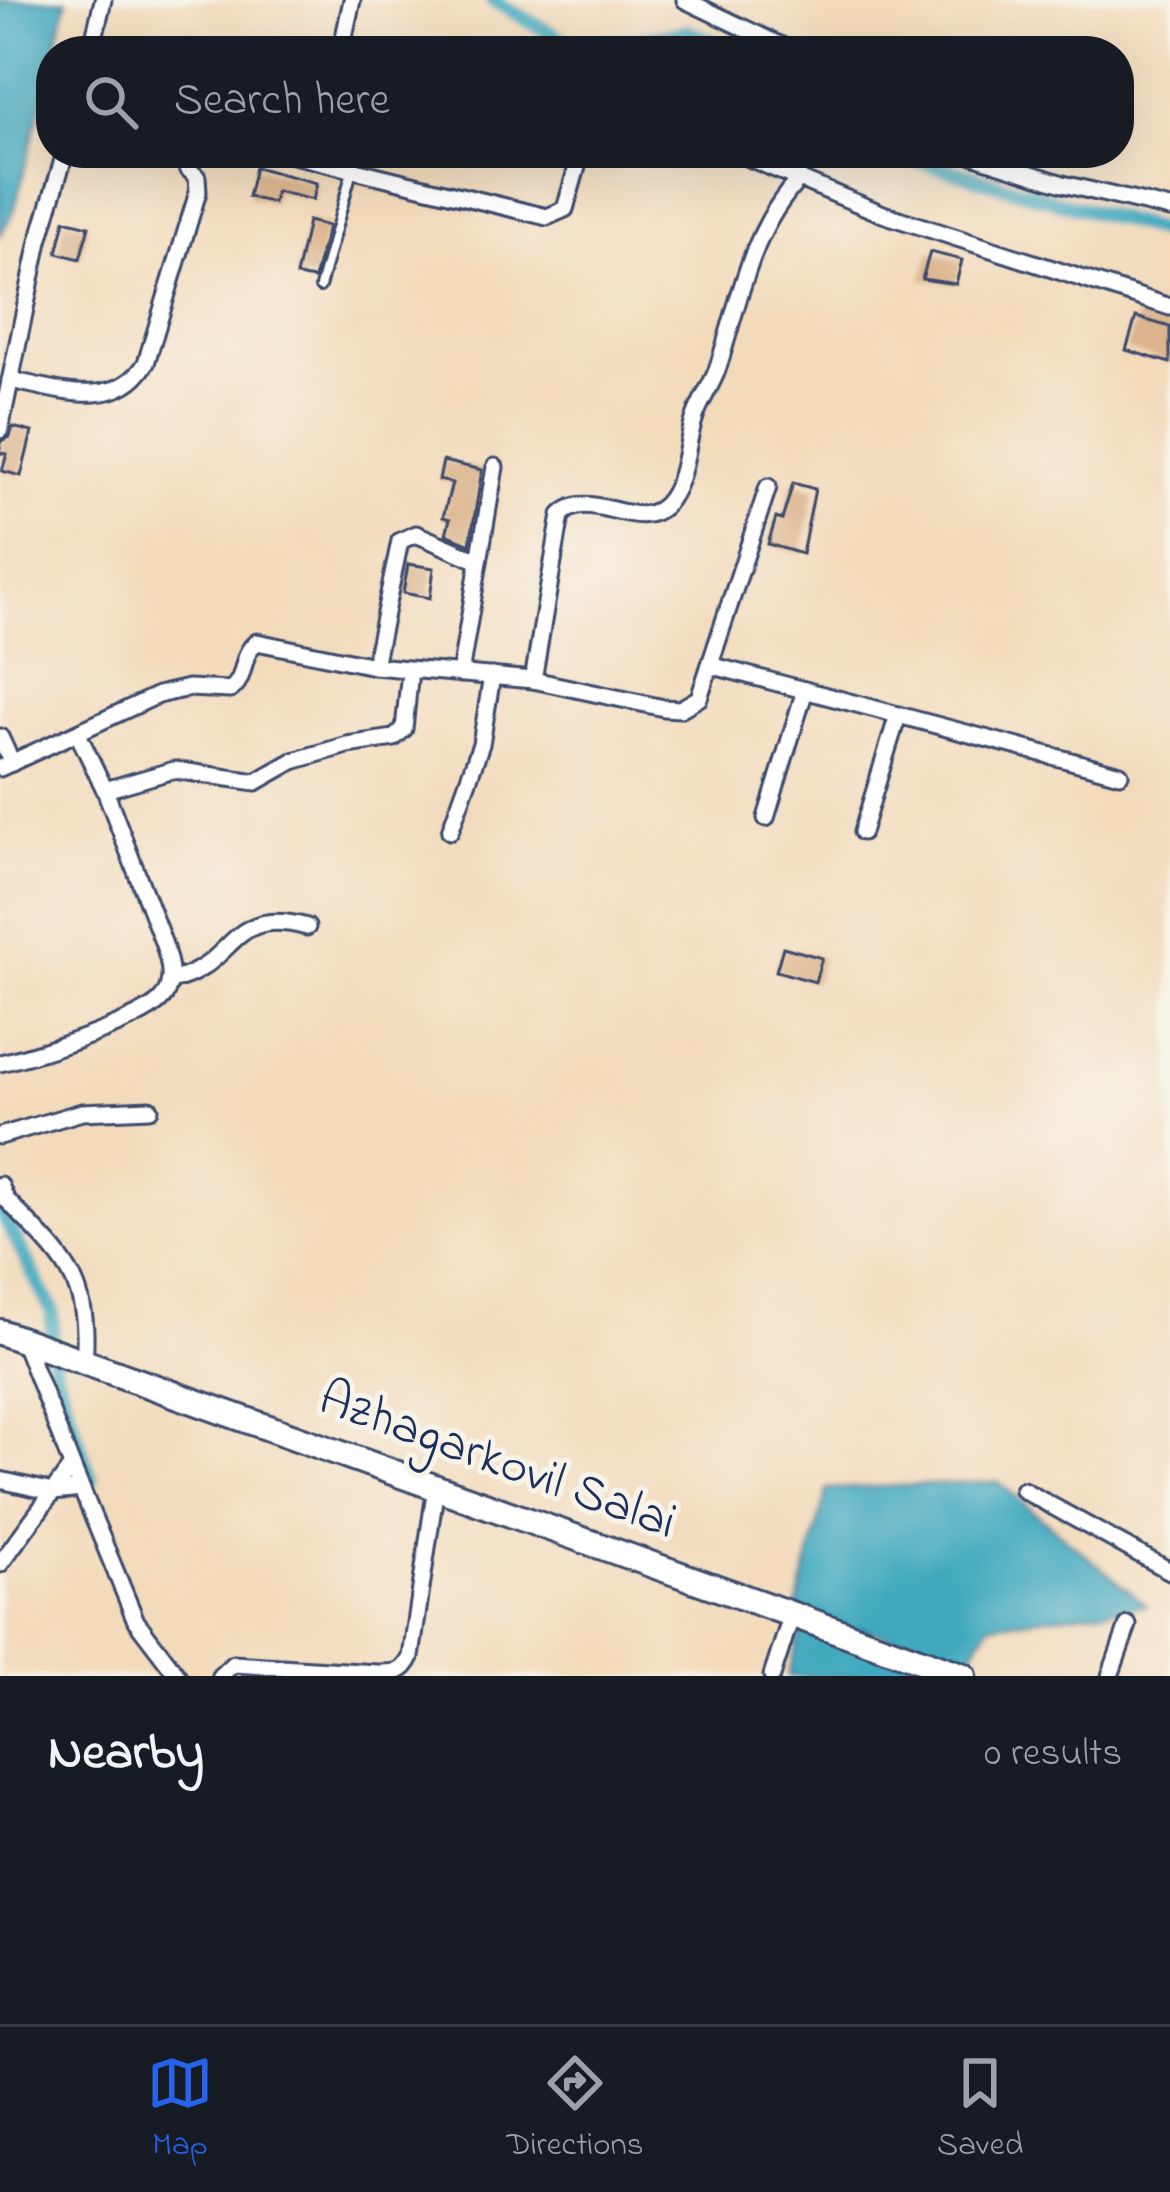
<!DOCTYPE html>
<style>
body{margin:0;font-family:"Indie Flower",sans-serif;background:#242831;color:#f1f3f6}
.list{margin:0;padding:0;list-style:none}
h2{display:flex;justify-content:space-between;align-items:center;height:156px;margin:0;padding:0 48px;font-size:51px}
h2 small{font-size:39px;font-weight:400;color:#9ea1a6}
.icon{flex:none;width:66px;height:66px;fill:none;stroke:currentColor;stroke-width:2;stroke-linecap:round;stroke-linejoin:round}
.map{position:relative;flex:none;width:1170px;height:1676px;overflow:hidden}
.search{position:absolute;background:#171b24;box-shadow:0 12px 48px #0002;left:36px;right:36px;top:36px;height:132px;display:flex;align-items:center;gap:30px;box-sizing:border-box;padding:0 42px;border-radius:48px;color:#9ea1a6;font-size:45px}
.sheet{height:348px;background:#171b24}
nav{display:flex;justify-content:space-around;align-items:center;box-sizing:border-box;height:168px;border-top:3px solid #363941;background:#171b24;font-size:33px;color:#9ea1a6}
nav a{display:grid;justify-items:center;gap:6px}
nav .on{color:#2563eb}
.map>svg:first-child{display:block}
</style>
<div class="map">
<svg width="1170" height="1676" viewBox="0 0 1170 1676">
<rect width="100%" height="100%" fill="#f7f3e8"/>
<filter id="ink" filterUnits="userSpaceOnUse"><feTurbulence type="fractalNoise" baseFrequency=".00833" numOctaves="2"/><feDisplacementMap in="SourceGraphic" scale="24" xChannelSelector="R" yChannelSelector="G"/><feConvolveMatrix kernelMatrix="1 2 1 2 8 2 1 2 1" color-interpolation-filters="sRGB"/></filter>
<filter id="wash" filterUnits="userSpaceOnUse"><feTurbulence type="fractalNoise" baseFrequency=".004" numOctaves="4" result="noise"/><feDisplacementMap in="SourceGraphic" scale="48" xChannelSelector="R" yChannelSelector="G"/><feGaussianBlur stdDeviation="2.7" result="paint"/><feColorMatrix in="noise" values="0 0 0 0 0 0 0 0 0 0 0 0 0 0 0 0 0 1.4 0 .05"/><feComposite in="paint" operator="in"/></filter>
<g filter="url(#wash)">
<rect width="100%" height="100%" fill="#f3dabb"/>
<g fill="#3fa9bf" stroke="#2d6c8e" stroke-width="3">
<polygon points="0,0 67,0 55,51 51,51 51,65 14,211 0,235"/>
<polygon points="998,1482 1146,1605 990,1624 968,1661 858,1627 936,1676 788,1676 800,1633 836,1640 797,1607 827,1489"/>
</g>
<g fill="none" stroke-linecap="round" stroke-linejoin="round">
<g stroke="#3fa9bf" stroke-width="15">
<polyline points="492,0 577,48 688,32 738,51"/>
<polyline points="891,153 1170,234"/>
<polyline points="0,1209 52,1311 53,1365 91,1480"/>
</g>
</g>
<g id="blocks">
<g fill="#dcb38c">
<polygon points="255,167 317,183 313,200 276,191 273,203 248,197"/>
<polygon points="65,220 89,226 80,259 57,253"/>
<polygon points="308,221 328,226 314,279 296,276"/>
<polygon points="930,252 962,260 956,284 922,279"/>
<polygon points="1136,317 1170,327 1170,363 1126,350"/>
<polygon points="13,427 32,432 21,476 2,471 7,454 0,453 0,442 10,437"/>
<polygon points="443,461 482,470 470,544 446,534 450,519 443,517 452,483 439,480"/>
<polygon points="793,483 815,489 802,554 768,544 776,518 782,520"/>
<polygon points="408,564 434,568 430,598 403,593"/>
<polygon points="783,947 822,958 815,982 776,971"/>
</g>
</g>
</g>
<g filter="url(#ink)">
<use href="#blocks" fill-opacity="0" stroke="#3b496c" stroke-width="3"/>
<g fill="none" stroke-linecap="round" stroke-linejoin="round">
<defs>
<polyline id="service" points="320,287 352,171"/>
<g id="minor">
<polyline points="685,0 792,51"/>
<polyline points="91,51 103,0"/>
<polyline points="341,51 352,0"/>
<polyline points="285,153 547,217 565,209 581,153"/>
<polyline points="737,153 883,214 1170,307"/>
<polyline points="966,153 1063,184 1170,209"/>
<path d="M10,380C56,389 117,412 146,363L198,192L197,177L187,168L184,153"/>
<polyline points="0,430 39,241 65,153"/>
<polyline points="710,665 1120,774"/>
<polyline points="374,666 400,541 416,534 479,561"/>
<polyline points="460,674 495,467"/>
<path d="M533,680L561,515C591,484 642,540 670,499C686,476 686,445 694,420C699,402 711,387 717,370C740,301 749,232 800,178"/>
<polyline points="0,737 12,763"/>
<path d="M0,768L158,695L188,688L230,690C248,678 239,655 257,642L374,666L533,680L664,708L680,709L699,698L768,487"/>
<polyline points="105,790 174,770 256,782 293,761 347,745 394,738 404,729 410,671"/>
<polyline points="766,818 805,690"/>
<polyline points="450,831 481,744 492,676"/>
<polyline points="862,832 898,715"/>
<path d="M170,981C238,966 226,905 307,927"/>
<path d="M0,1063C32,1056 148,1021 164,996C175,978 169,961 163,942L105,790L78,734"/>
<polyline points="0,1136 82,1112 150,1109"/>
<path d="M0,1185L6,1199C60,1257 92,1276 84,1362"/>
<polyline points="72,1466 136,1621 178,1676"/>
<polyline points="0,1480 53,1492 82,1489"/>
<polyline points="1023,1490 1170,1571"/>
<polyline points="0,1564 72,1466 23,1340"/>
<path d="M220,1676L233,1664L377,1673C394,1673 403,1674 411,1657L436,1486"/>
<polyline points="772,1676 791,1617"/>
<polyline points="1110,1676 1128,1625"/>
</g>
<polyline id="primary" points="0,1332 964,1676"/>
</defs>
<use href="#service" stroke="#3b496c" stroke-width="14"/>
<use href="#minor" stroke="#3b496c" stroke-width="21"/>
<use href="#primary" stroke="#3b496c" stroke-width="30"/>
<use href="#service" stroke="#fff" stroke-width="8"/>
<use href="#minor" stroke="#fff" stroke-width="15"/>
<use href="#primary" stroke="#fff" stroke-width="24"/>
</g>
</g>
<g text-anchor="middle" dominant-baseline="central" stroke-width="10" stroke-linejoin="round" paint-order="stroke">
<g font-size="51" fill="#1b2f5e" stroke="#f7f3e8">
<text transform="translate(497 1462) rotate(20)">Azhagarkovil Salai</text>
</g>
</g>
</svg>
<div class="search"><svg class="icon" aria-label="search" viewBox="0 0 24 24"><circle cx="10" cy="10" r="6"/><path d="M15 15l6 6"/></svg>Search here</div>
</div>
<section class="sheet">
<h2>Nearby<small>0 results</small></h2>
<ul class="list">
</ul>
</section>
<nav>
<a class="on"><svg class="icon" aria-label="map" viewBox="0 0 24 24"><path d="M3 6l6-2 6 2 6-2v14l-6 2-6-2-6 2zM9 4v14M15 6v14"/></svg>Map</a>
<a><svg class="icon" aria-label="directions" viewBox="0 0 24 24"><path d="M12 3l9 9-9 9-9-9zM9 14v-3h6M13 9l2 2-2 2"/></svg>Directions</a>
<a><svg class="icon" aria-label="saved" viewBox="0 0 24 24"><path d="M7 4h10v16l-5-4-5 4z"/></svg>Saved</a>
</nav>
